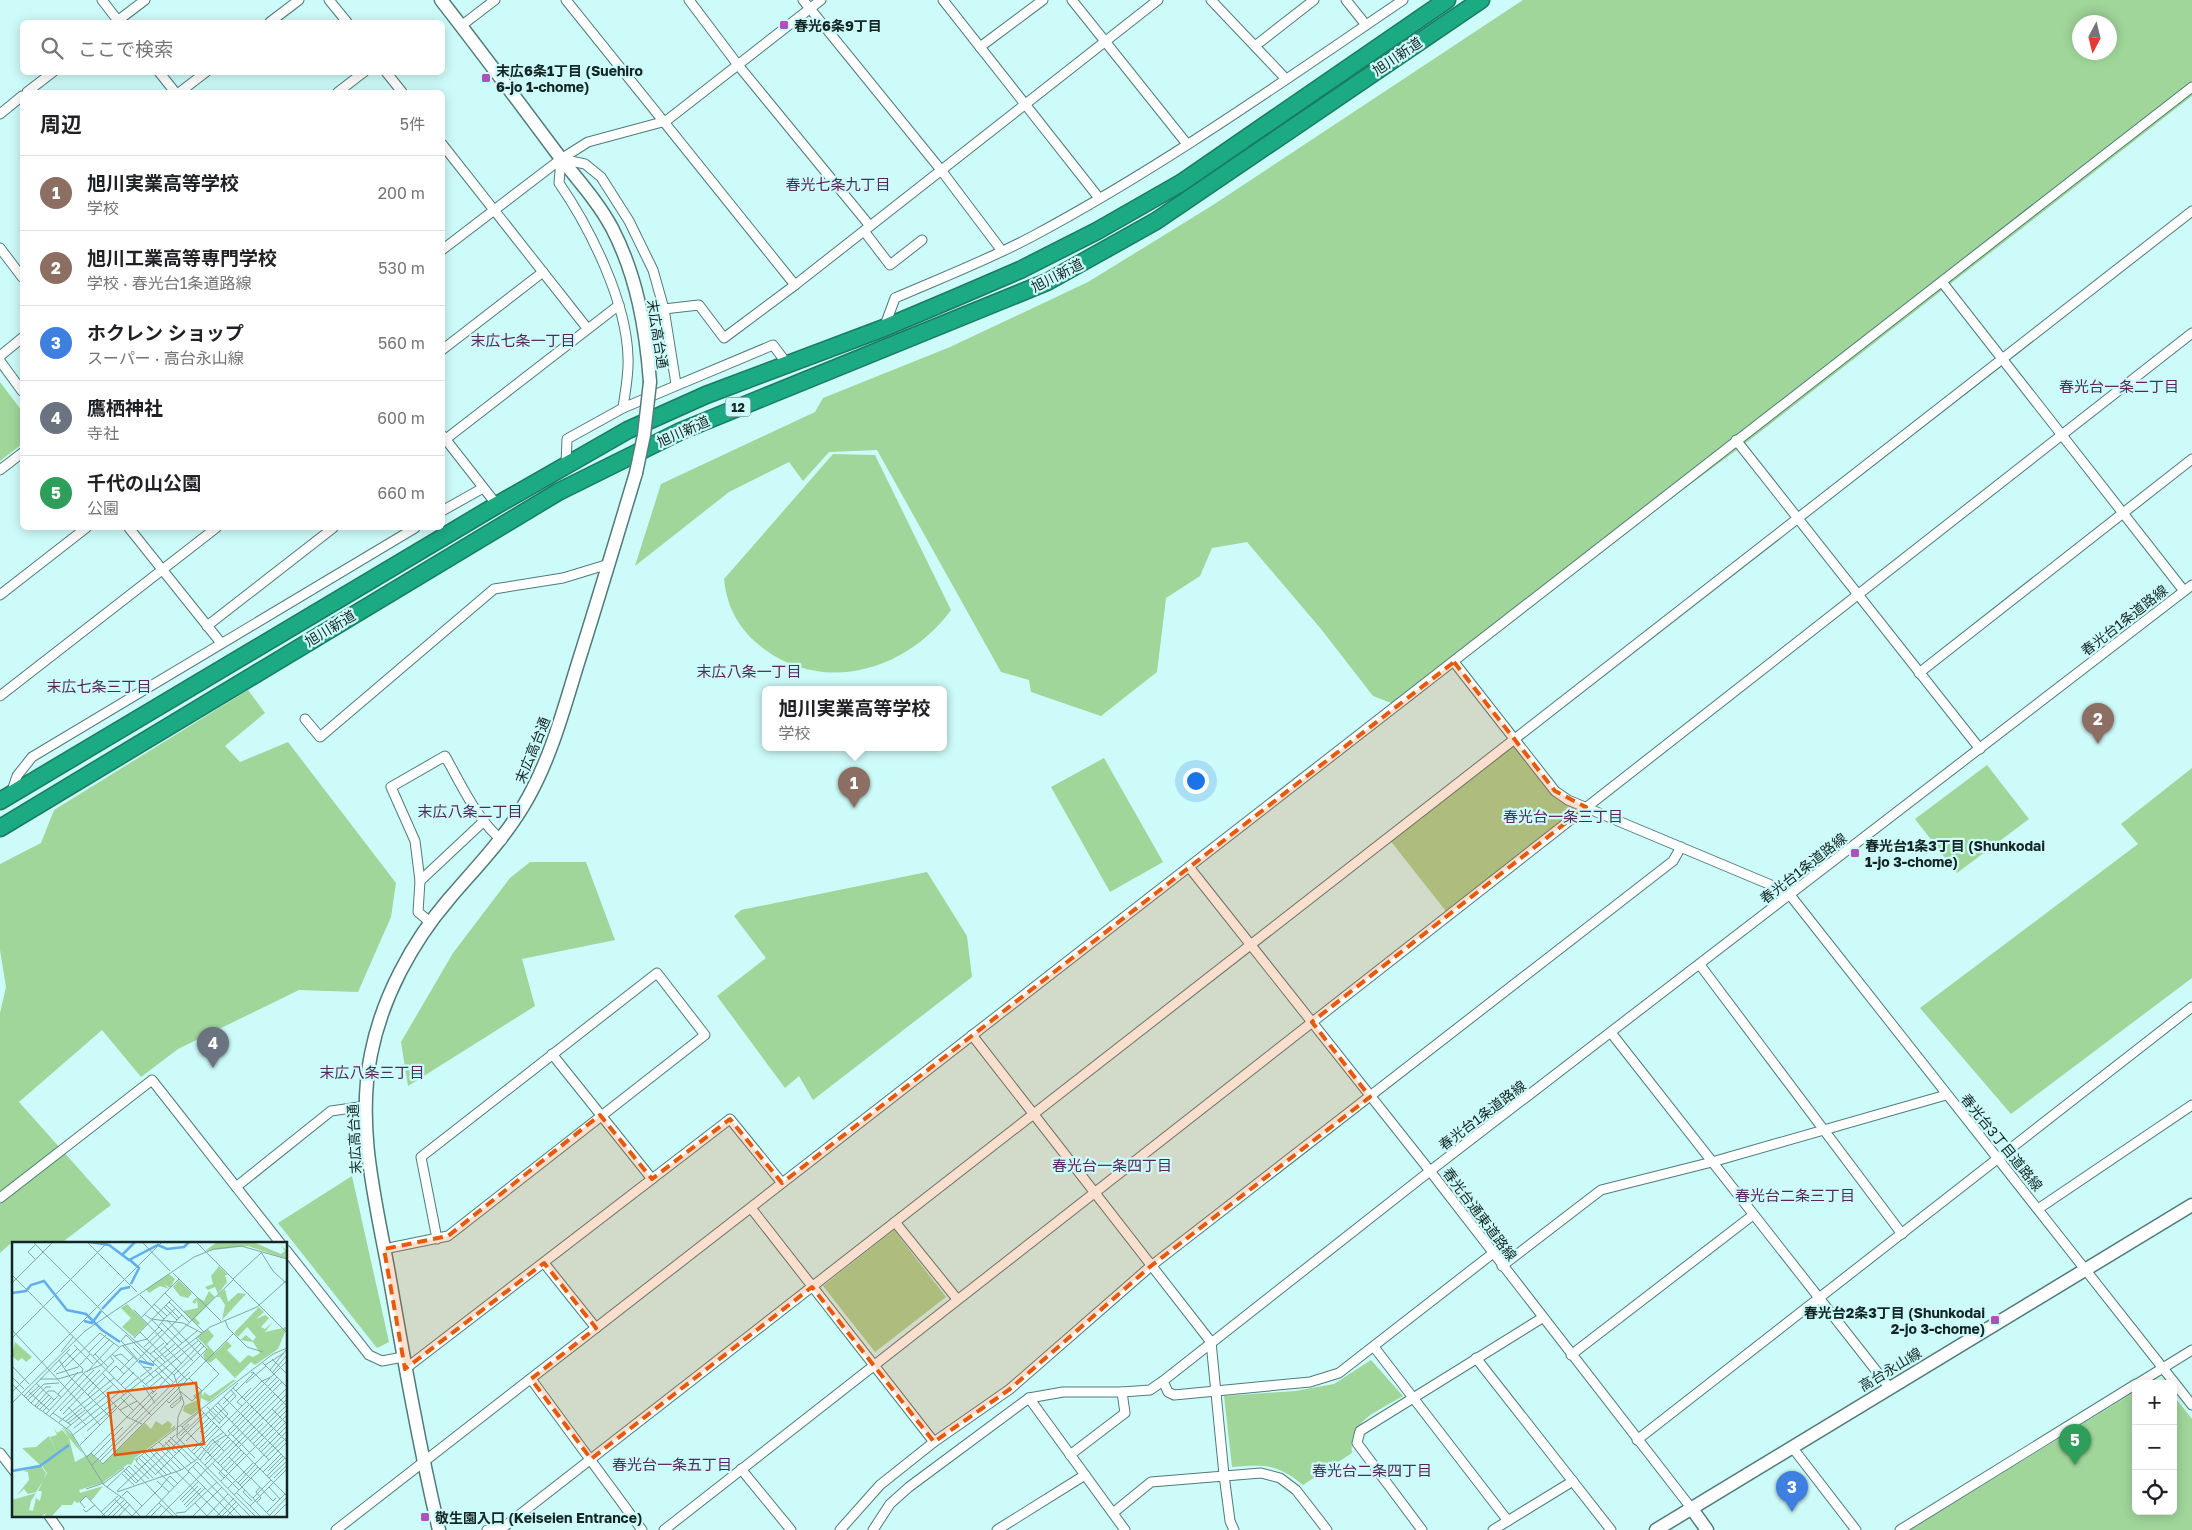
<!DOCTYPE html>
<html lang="ja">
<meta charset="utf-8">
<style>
body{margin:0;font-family:"Golos Text","Noto Sans JP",sans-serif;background:#f6f6f6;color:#202124}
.controls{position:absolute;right:15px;bottom:15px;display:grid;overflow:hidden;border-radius:8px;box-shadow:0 2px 12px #0003}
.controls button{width:45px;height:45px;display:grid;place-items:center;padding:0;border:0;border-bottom:1px solid #e0e0e0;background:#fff;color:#202124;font:25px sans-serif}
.compass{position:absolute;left:2072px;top:15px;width:45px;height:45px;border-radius:50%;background:#fff;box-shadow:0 2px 12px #0003;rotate:187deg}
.you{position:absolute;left:1195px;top:780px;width:18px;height:18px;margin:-12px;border:4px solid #fff;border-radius:50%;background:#1a73e8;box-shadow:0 0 0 8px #1a73e833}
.badge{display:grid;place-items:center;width:32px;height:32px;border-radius:50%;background:#2563eb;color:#fff;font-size:16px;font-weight:700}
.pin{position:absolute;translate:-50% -41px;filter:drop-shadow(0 1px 2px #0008)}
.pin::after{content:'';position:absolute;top:26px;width:18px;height:15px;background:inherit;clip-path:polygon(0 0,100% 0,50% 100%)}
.popup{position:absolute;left:762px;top:686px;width:185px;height:65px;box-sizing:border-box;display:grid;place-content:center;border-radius:8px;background:#fff;filter:drop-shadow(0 1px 4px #0005);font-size:16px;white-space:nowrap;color:#757577}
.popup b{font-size:19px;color:#202124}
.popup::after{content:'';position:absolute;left:50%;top:100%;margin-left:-10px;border:10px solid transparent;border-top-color:#fff}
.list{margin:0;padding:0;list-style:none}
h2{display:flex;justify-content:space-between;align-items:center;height:65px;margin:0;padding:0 20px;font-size:21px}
h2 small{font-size:16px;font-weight:400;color:#757577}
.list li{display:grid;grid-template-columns:32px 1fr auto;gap:15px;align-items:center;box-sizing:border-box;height:75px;padding:0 20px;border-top:1px solid #e0e0e0}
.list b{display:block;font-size:19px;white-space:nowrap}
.list p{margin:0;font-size:16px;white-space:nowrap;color:#757577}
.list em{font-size:16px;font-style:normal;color:#757577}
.icon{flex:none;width:28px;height:28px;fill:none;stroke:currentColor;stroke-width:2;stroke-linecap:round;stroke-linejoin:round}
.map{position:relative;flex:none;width:2192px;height:1530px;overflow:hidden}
.search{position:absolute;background:#fff;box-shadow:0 2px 12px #0003;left:20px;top:20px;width:425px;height:55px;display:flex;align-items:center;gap:12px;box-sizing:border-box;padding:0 18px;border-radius:8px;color:#757577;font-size:19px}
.panel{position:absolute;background:#fff;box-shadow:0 2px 12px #0003;left:20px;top:90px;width:425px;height:440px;border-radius:8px}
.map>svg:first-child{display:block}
</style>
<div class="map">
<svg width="2192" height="1530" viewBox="0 0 2192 1530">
<rect width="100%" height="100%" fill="#cdfbf9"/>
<g fill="#a0d69a" fill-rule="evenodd">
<path d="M1523,0H2192V96L1742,446L1394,704L1373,696L1321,629L1247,542L1212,548L1200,576L1166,598L1157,672L1101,716L1031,692L1029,680L1001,672L877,450L829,452L803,481L789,462L729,492L635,566L661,484L815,412L823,398L950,347L1088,282L1213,205ZM2080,22H2110V52H2080Z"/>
<polygon points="0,382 22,411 22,444 0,461"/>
<path d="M833,454L875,455L951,610C908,669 826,695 764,649C740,631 727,609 724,579Z"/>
<polygon points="248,690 265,713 225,746 240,762 288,742 396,883 391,917 358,992 299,990 178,1049 141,1077 102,1030 19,1102 111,1205 60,1244 11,1243 0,1253 0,1013 6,987 0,950 0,864 41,843 54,810"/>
<polygon points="1514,739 1555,791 1586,807 1449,915 1389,839"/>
<polygon points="1104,758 1163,862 1110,892 1051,787"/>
<polygon points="1987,765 2029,819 1957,873 1915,819"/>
<polygon points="2192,768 2192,978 2011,1114 1920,1008 2138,844 2121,824"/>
<polygon points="530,862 586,862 615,940 522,959 535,1006 408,1086 401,1042 453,953 510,878"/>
<polygon points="927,872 967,936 972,977 813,1100 799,1076 785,1088 717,996 766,958 734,916 741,910"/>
<polygon points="352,1176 389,1342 377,1348 278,1223"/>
<polygon points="894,1230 946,1297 875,1352 823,1286"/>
<path d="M1371,1360L1403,1396C1379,1411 1348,1420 1352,1453L1303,1485C1276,1463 1265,1465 1232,1467L1224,1396L1295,1391L1334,1384Z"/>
<polygon points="2136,1391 2136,1511 2173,1511 2173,1395 2192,1419 2192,1530 1910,1530"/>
</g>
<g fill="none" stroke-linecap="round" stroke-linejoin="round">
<defs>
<g id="street">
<polyline points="102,0 119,22"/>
<polyline points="329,0 347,22"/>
<polyline points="566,0 795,285"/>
<polyline points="689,0 738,65 870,226"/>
<polyline points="803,0 941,170 1002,251"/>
<polyline points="943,0 1099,198"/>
<polyline points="1072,0 1187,144"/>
<polyline points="1211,0 1286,79"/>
<polyline points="1346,0 1366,25"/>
<polyline points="116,22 145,0"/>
<polyline points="270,22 299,0"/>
<polyline points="461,26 495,0"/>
<polyline points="1255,46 1314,0"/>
<polyline points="980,47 1043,0"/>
<polyline points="159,72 175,92"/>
<polyline points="386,72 402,92"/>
<polyline points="27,92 53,72"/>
<polyline points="180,92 206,72"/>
<polyline points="338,92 364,72"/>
<polyline points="0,114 22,96"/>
<polyline points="442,144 587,328"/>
<polyline points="561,159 585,164 601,177 629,221 653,270 664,309 676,384"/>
<path d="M561,159L559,183C590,228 627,302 628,358C629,374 625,392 623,408"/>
<polyline points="864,231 890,265 922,240"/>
<polyline points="0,248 22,277"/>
<polyline points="442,250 561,159 588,142 666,121 821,0"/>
<polyline points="1942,282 2184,591"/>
<polyline points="664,309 699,305 724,338 795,285 1158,0"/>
<path d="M884,328L895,298C941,278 988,260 1033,236C1162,167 1282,82 1403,0"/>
<polyline points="442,350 543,272"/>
<polyline points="0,356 22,338"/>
<polyline points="0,361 22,391"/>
<polyline points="443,436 497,505"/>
<polyline points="1736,440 1980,749"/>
<polyline points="442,442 619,305"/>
<polyline points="566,464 567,439 623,408 773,345 788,365"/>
<polyline points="0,470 22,453"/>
<polyline points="442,511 483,488"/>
<polyline points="129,528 221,643"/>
<polyline points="0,595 86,528"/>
<polyline points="207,626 333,528"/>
<polyline points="1454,662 1555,791 1568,800 1771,885 1790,895 2192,1405"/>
<polyline points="1919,673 2192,459"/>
<polyline points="0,696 216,528"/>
<polyline points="305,719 320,737 494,589 563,578 609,564"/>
<polyline points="11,794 17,776 32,757 415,528"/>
<polyline points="1189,867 1430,1171 1692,1509"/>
<polyline points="420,881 484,821"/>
<path d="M431,923L418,912L420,881L415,841L391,787L445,756C460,782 478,822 502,840"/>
<polyline points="1700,965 1902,1234"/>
<polyline points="1612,1034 1889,1387"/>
<polyline points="972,1035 1211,1342 1224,1475 1230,1521 1234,1530"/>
<polyline points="552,1054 652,1179"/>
<polyline points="236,1187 331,1111 366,1106"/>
<polyline points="0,1198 152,1080 281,1244"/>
<polyline points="751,1208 934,1442"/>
<polyline points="2038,1209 2192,1105"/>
<polyline points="895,1222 957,1299"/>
<polyline points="384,1249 448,1236 705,1035 657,973 421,1157 437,1239"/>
<polyline points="286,1250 369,1355 382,1361 403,1357"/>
<polyline points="544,1263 596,1328"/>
<polyline points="1502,1266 1601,1190 1712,1162 1946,1095"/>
<polyline points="1374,1347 1508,1521"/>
<polyline points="1571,1355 1753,1215"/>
<polyline points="1476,1358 1611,1530"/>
<polyline points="405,1369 730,1119 782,1183"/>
<polyline points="531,1379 642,1530"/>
<polyline points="1163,1381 1168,1392 1174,1395 1310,1382 1339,1373 1492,1254"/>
<polyline points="2137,1384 2192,1350"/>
<polyline points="1029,1398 1125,1530"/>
<polyline points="1637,1440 2192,1007"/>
<polyline points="1792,1447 1856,1530"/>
<polyline points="0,1453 14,1471"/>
<polyline points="1070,1455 1125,1413 1122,1392 1150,1390 1163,1381 1430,1171 2192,585"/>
<polyline points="741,1469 791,1530"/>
<polyline points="1113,1513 1151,1482 1261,1473 1280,1478 1296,1490 1327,1530"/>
<polyline points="49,1516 59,1530"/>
<polyline points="336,1530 2192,87"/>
<polyline points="487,1530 505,1526 591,1459 2192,211"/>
<polyline points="664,1530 2192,333"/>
<polyline points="840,1530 880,1485 934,1442 1010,1389 1151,1266 1673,861 1681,847"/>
<polyline points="873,1530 890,1504 909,1487 1029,1398 1063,1392 1122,1392"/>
<polyline points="997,1530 1085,1475"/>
<polyline points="1422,1530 1357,1443 1360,1431 1542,1318"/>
<polyline points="1493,1530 1573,1481"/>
<polyline points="1900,1530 2136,1384"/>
</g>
<g id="secondary">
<path d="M441,0C480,50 518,101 556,152C575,177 597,200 612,228C637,276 646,329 650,382"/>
<polyline points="1692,1509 1707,1530"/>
<path d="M439,1530C419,1445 404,1360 389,1274C376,1202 356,1128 371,1054C382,998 412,942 449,899C478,865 508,835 529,796C552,754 564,708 578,663C598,600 617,536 636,473"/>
<polyline points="1656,1530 2192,1205"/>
</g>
<g id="highway">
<polyline points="0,801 497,505 628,430 706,395 884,328 955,298 1020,270 1097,231 1181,183 1447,0"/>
<polyline points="0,828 558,492 681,431 1047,282 1156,221 1481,0"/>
</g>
</defs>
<use href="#street" stroke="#507b79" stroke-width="11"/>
<use href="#secondary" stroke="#507b79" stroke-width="15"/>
<use href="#highway" stroke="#197b61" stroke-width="19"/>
<use href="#street" stroke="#fff" stroke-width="9"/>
<use href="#secondary" stroke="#fff" stroke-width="12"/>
<use href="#highway" stroke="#1baa82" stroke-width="16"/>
<defs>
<polyline id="secondary-bridge" points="636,473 644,435 650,382"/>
</defs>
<use href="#secondary-bridge" stroke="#507b79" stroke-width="15" stroke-linecap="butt"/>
<use href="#secondary-bridge" stroke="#fff" stroke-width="12"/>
</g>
<path fill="#e8590c" fill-opacity="0.2" stroke="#e8590c" stroke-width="4" stroke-dasharray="10 6" stroke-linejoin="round" d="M1454,662L1555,791L1586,807L1312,1022L1370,1097L1151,1266L1010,1389L934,1442L812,1287L591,1459L531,1379L596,1328L544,1263L405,1369L384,1249L448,1236L600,1115L652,1179L730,1119L782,1183Z"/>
<g fill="#ae51bc" stroke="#cdfbf9" stroke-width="2">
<rect x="779" y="20" width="10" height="10" rx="2.5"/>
<rect x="481" y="73" width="10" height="10" rx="2.5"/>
<rect x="1850" y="848" width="10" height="10" rx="2.5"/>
<rect x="1990" y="1315" width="10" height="10" rx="2.5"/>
<rect x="420" y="1512" width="10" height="10" rx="2.5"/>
</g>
<g text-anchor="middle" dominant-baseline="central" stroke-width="4.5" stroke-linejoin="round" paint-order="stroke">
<rect fill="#cdfbf9" stroke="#4c6565" stroke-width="1" x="725.5" y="397.5" width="25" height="19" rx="4"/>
<g font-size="12" font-weight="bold" fill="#142525">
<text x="738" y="407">12</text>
</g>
<g font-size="14" font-weight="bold" fill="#142525" stroke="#cdfbf9" text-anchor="start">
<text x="794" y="25">春光6条9丁目</text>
<text x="496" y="70">末広6条1丁目 (Suehiro<tspan x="496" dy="16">6-jo 1-chome)</tspan></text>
<text x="1865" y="845">春光台1条3丁目 (Shunkodai<tspan x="1865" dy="16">1-jo 3-chome)</tspan></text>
<text x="1985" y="1312" text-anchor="end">春光台2条3丁目 (Shunkodai<tspan x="1985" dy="16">2-jo 3-chome)</tspan></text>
<text x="435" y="1517">敬生園入口 (Keiseien Entrance)</text>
</g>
<g font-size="14" fill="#142525" stroke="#cdfbf9">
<text transform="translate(1397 56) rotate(-34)">旭川新道</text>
<text transform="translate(1057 275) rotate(-27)">旭川新道</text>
<text transform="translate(658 334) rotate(81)">末広高台通</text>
<text transform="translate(683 431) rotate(-24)">旭川新道</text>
<text transform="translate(2124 620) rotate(-38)">春光台1条道路線</text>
<text transform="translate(330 628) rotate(-31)">旭川新道</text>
<text transform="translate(532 750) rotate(-68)">末広高台通</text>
<text transform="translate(1803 868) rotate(-38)">春光台1条道路線</text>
<text transform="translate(1482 1115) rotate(-37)">春光台1条道路線</text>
<text transform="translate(354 1139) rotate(-93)">末広高台通</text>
<text transform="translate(2002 1142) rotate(51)">春光台3丁目道路線</text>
<text transform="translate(1480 1214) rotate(53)">春光台通東道路線</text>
<text transform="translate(1890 1369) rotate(-31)">高台永山線</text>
</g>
<g font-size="15" fill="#55285c" stroke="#cdfbf9">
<text x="838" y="184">春光七条九丁目</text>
<text x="523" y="340">末広七条一丁目</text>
<text x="2119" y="386">春光台一条二丁目</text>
<text x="749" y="671">末広八条一丁目</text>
<text x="99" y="686">末広七条三丁目</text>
<text x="470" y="811">末広八条二丁目</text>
<text x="1563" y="816">春光台一条三丁目</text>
<text x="372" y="1072">末広八条三丁目</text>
<text x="1112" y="1165">春光台一条四丁目</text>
<text x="1795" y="1195">春光台二条三丁目</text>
<text x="672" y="1464">春光台一条五丁目</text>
<text x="1372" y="1470">春光台二条四丁目</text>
</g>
</g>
<g transform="translate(12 1242)">
<rect width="275" height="275" fill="#cdfbf9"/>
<path d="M205,0H241L269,12L273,9L268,2L275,9V17L236,4L193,9ZM207,24L216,33H213L215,40L206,52L203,45L196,48L193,45L201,42L199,34ZM157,32L163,37L158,46L152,42L157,47L148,44L137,51L134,47ZM167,38L180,51L176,56L168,54L161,45ZM213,47L216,60L226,51L234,52L210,78L213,63L208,55H204ZM197,49L203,55L183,76L188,81L186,83L171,69L186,66L185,58L183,62L180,60L185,55L192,59ZM115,62L135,82L122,95L110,85L119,76L109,66ZM247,65L252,70L244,77L253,73L257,76L249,85L253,87L261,80L253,90L275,85L266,107L243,123L239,120L223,136L204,116L198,121L193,118L191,113L196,106L185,95L196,87L202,94L195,102L203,111L215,99L220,104L215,108L228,121L236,113L241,115L248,111L241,100L228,98L234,93L241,99L244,95L235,85L226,95L222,91ZM3,100L20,115L14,120L10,116L6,119L0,114ZM221,138H224L197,160L189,156L188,167L179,173L171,169L172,164L185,158L181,154L189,148L191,155L192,150L198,154ZM144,179L150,183L156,179L160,182L158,187L163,183V186L123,216L119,223L116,222L90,241L67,248L68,251L91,244L79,259L75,254L66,261L62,259L60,263H50L39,275H32L34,271L28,275H0V258L24,251L19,259L17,268L21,269L24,256L28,259L30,249H26L31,239L24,250L16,252L12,247L5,253L17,238L16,230L11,229L29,224L34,231L32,237L35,231L30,224L40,216L28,223L10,206L24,205L37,194L45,210L38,195L45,193L41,184L45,191L50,188L57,196L50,186H51L58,196L50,183L61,194L71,212L57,196L63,220L79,211L90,222L133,181L139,187Z" fill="#a0d69a"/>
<path fill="none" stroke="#63adea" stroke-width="2.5" d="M78,0L97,3L117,18L146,3L155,7L172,5L177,0M111,12L123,0M118,18L127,26L119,42M0,51L14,49L19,43L32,39L55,68L74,72L90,88L108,100M90,67L109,47L118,45M72,79L80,81L89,69M127,119L142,123M0,229L28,224L57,203"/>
<path fill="none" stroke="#83a5a4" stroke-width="1" d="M21,0L97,76L162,133L172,161L166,175L165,195L244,275M75,0L125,50M130,0L158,29M184,0L275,91M23,3L16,10L24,18M249,10L261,29L275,42M161,31L209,79M0,33L139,173M167,37L153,51L192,90M221,37L249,11M0,41L41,0M128,53L152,77L146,85M157,60L178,81M142,62L155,74M154,63L167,76M152,65L165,78M122,68L156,103M132,72L139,77L171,81L190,91M129,76L153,51M152,77L164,66M140,78L181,119M155,78L188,113M213,78L216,86L235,105L251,110M150,81L170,101M0,88L88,183M128,90L175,138M0,96L96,0M122,96L159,58M62,103L81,122M113,103L109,99L114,93L161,140M113,103L125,117M111,104L142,136M132,105L150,88M153,105L170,122M121,106L136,121M142,109L153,120M49,110L61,95M54,110L71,127L70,130M77,110L94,93M147,110L221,38M83,112L96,125M100,112L142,150M138,112L152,101M81,114L98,97M103,114L109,112L117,119M153,115L185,89M260,117L275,132M47,118L58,135L97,174M141,120L164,101M250,120L275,145M253,123L272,111M0,124L17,142M53,125L88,91L107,105M108,128L121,115M143,128L158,143M258,128L274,108M150,129L187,98M42,130L66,106M75,130L102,101M90,131L112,153M97,131L104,124L112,132M239,131L241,130L275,164M260,131L275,113M44,132L66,125L78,112M162,133L192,104M0,135L12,147M128,135L140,126L131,125M177,136L190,149M28,137H46L70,130L115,175L130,182M105,139L170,73M24,141L42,158M166,141L178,130M234,141L254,124M0,142L20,162L58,189L92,243L112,257L129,275M134,142L150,129M109,143L122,130M131,143L143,161M138,145L150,135M221,146L275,200M113,147L127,135M16,149L37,168M224,149L242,131M0,150L150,0M169,150L180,159L207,132L188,113M46,152L66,130M140,152L189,101M76,153L94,134M12,154L58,107M212,155L275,218M14,156L27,144M109,156L122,169M232,157L250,139L259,135M16,158L32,142L47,141M154,158L157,161L169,149M0,161L73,89L182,15L202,7L229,4L275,17M19,161L34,145H39M206,161L216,172L207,181M211,162L222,151M23,164L36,149H42L49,155M204,164L257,218M230,164L225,160L239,146M25,165L37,153M56,165L74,183M195,165L210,179M72,166L102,142M160,166L158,164L170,154M160,166L169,158L168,154M201,166L212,177M28,167L39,156M260,167L275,182M108,168L125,159M189,168L275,254M31,169L47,153M48,169L88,128M197,170L208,182M41,171L59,183M34,172L73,130L89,123L109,104L135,97L147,85M51,172L102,119L98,114M38,174L82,128M120,176L145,151M54,179L70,166M254,179L275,157M47,180L102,136M220,180L265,135M56,181L73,168M169,184L230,245M170,185L187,170M55,186L94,154M62,186L109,149M75,189L104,164M188,190L224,154L219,148M61,193L198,85L245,65L275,38M165,193L177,182M191,193L202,181M168,194L192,171M216,194L270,140M221,194L263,152M158,195L183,219M200,197L212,209M156,198L179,221M174,199L197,176M238,199L275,163M147,200L222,275M153,200L165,212M241,202L275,168M68,203L119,152M139,205L210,275M147,206L169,228M247,207L274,180M137,208L159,231M180,209L205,184M249,210L275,184M79,211L91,222L221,92M133,211L155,233M196,211L207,199M182,212L275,119M82,214L111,185M130,214L162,245M75,215L141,149M217,215L239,237M254,215L275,195M127,216L143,232M243,216L216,189L267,138M126,217L124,219L141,236M123,218L261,112L275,106M188,218L200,202L214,193M193,218L216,195M88,219L166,142M200,221L227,248M206,221L275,152M243,222L275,189M80,223L195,107L184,96M122,223L137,237M193,223L218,198M208,224L251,181M181,225L230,275M114,227L126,239M112,229L124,241M176,229L185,220L239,275M214,229L232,211M256,229L271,214M251,230L269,212M110,232L122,243M143,233L173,203M255,234L273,216M212,236L207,231L229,208M239,236L261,259L264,256M257,236L275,219M262,236L275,223M145,239L157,250M209,239L275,173M124,241L226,141M226,241L244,222M150,243L158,234L166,242M228,243L246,225M95,245L117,224L166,275M230,245L257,273M257,245L268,257M216,246L241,221M74,247L92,241L112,226M233,248L231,250L240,259M105,249L163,193M105,250L169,228L184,218L199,199L212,190M225,251L249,275M222,253L275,200M110,254L115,249L130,264M241,256L259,238M102,257L120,274M168,258L186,240M170,260L186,244M195,260L210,245M245,260L249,256L244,250L248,245M147,261L161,274M183,261L195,274M172,263L189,246M238,264L275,227M174,265L193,246M73,266L68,260L74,254L94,275M71,267L74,270L83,263M89,270L106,254M255,270L273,252M164,271L173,270L205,240M89,275L109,255M95,275L113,257M100,275L115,260M106,275L118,262M119,275L150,244M133,275L177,230M138,275L150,263M147,275L275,146M180,275L195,260M194,275L216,252M204,275L222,256M209,275L224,260M214,275L227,262M256,275L275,255M261,275L275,261"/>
<path fill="#e8590c" fill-opacity="0.15" stroke="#e8590c" stroke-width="2.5" d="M184,141L192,202L103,213L96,151Z"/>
<rect width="275" height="275" fill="none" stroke="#142525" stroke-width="2.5"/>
</g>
</svg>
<div class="controls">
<button>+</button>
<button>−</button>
<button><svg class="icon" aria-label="locate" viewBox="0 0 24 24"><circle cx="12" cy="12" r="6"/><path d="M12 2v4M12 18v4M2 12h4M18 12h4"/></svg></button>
</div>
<svg class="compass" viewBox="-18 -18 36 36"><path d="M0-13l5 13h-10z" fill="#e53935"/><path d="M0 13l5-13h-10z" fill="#757577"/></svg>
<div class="you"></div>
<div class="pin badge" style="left:854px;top:808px;background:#8d6e63">1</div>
<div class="popup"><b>旭川実業高等学校</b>学校</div>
<div class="pin badge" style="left:2098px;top:744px;background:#8d6e63">2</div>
<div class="pin badge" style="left:1792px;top:1512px;background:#3f7fe0">3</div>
<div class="pin badge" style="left:213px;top:1068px;background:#6b7280">4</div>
<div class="pin badge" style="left:2075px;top:1465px;background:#2e9e5b">5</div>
<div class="search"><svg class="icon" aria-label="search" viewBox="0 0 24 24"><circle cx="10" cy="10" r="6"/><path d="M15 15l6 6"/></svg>ここで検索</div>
<section class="panel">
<h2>周辺<small>5件</small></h2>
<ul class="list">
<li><span class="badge" style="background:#8d6e63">1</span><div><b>旭川実業高等学校</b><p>学校</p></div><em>200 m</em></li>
<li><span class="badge" style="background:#8d6e63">2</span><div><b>旭川工業高等専門学校</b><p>学校 · 春光台1条道路線</p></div><em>530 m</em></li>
<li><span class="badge" style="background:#3f7fe0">3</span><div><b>ホクレン ショップ</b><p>スーパー · 高台永山線</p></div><em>560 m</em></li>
<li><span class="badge" style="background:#6b7280">4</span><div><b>鷹栖神社</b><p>寺社</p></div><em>600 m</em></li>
<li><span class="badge" style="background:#2e9e5b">5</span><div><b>千代の山公園</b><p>公園</p></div><em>660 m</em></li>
</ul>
</section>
</div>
